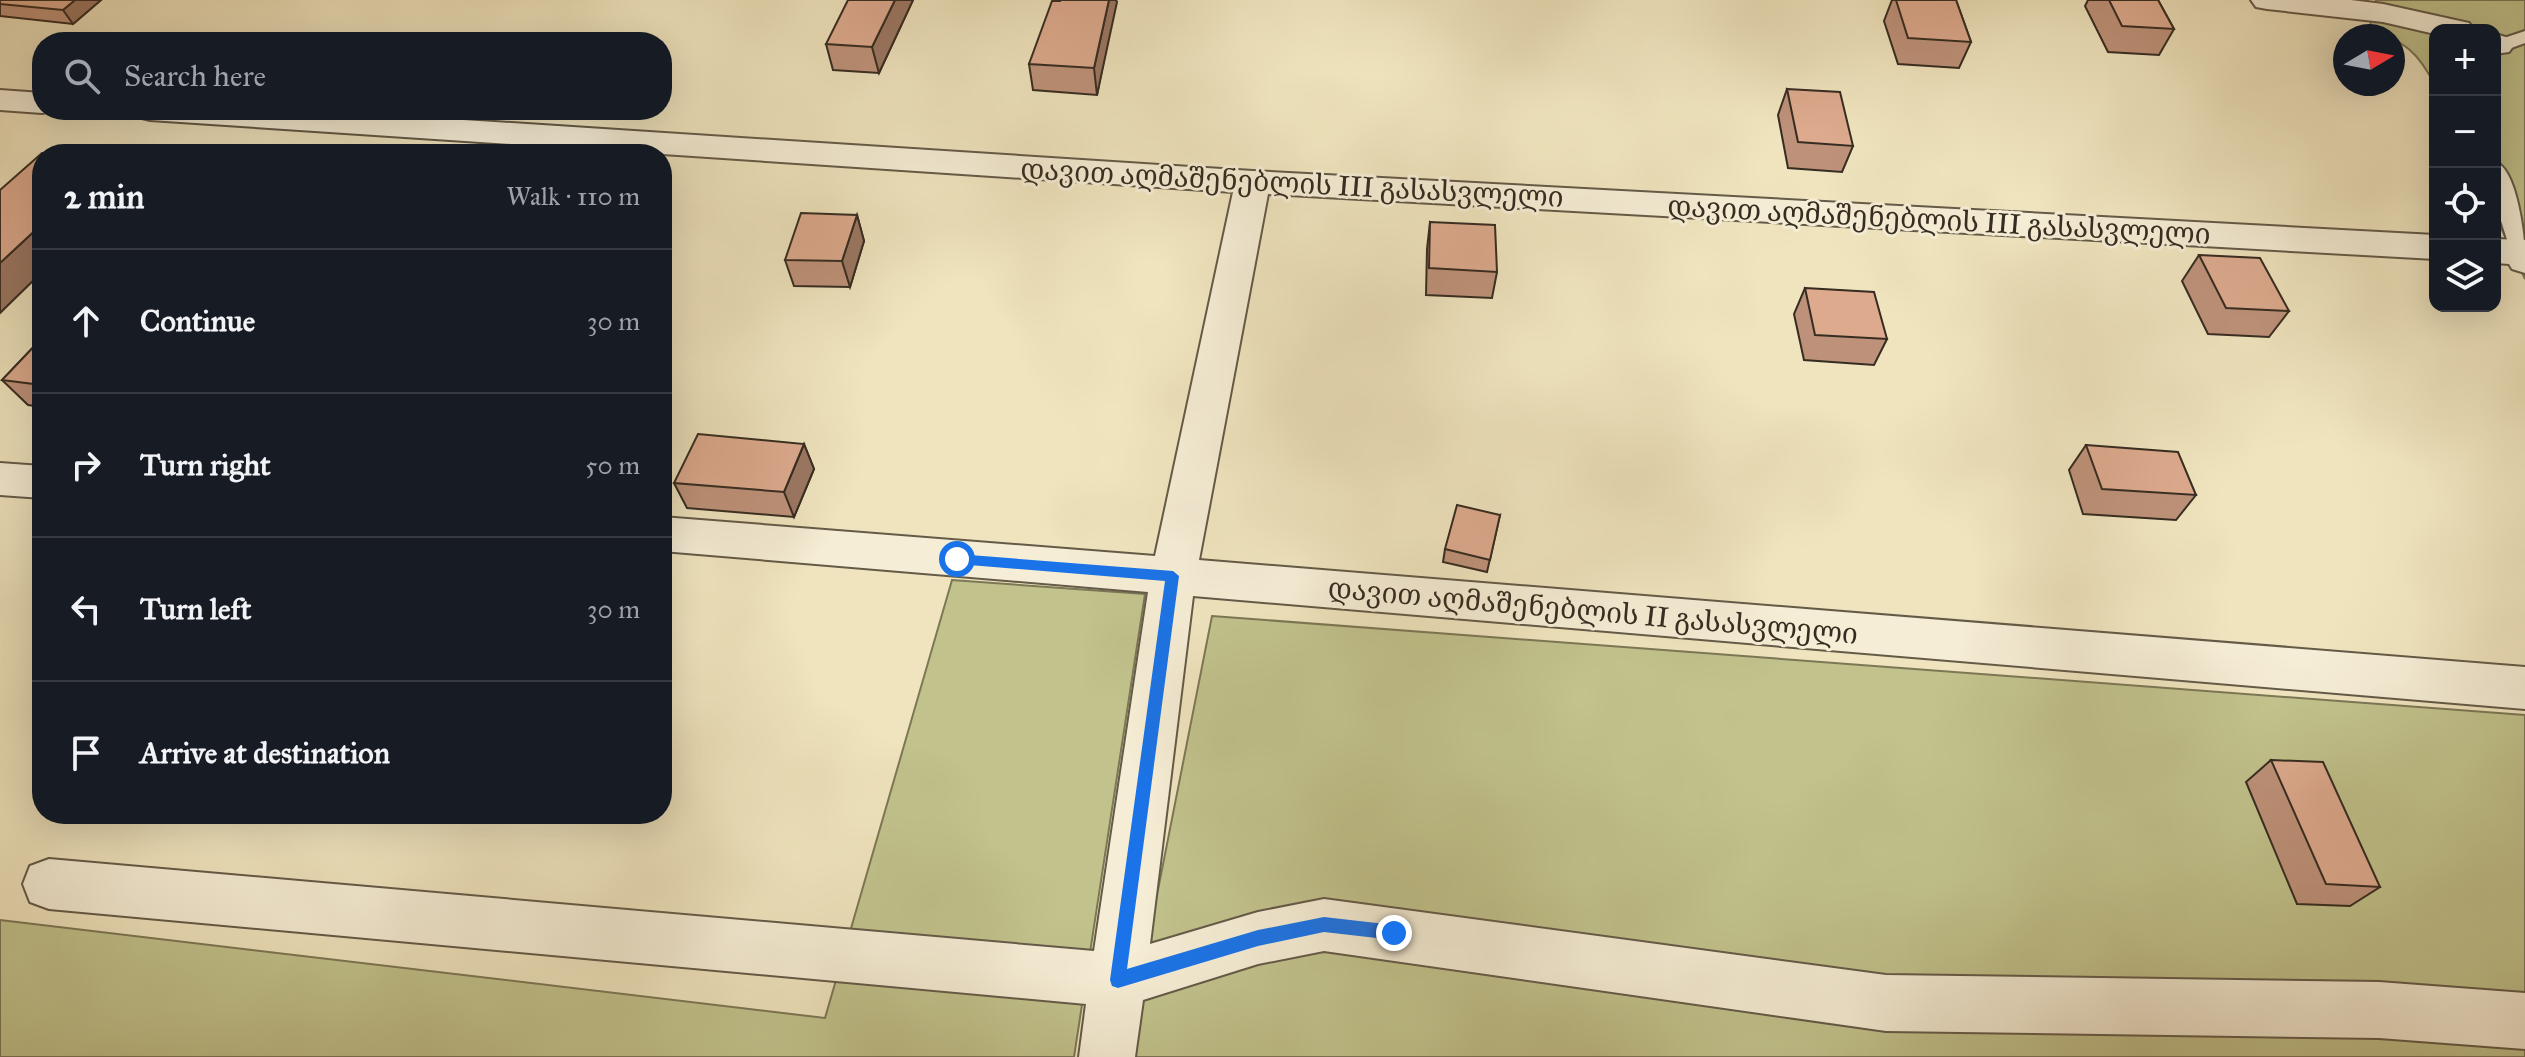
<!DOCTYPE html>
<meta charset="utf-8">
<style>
body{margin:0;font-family:"IM FELL Great Primer","Noto Serif Georgian",serif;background:#20242c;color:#f1f3f6}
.controls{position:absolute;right:24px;top:24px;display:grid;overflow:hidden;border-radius:16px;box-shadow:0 8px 32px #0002}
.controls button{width:72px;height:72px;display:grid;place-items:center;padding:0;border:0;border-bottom:2px solid #363941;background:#171b24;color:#f1f3f6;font:40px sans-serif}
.compass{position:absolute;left:2333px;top:24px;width:72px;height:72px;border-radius:50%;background:#171b24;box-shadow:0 8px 32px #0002;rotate:80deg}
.stop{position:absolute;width:24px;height:24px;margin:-18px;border:6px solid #1a73e8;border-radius:50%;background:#fff}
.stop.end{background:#1a73e8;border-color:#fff;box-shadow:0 2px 8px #0008}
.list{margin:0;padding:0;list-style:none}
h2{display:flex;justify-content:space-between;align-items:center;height:104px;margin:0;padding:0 32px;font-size:34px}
h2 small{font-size:26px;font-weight:400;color:#9ea1a6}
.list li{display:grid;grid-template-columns:52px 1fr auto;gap:24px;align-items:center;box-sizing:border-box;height:144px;padding:0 32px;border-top:2px solid #363941}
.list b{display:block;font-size:30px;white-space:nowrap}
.list em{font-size:26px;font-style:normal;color:#9ea1a6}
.icon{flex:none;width:44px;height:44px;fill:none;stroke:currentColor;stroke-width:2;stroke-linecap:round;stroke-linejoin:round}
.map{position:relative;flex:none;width:2525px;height:1057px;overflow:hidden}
.search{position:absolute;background:#171b24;box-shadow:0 8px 32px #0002;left:32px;top:32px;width:640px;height:88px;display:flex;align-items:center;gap:20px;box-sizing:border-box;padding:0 28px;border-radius:32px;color:#9ea1a6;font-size:30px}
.panel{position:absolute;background:#171b24;box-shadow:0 8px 32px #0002;left:32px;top:144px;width:640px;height:680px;border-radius:32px}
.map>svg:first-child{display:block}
</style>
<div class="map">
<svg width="2525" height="1057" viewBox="0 0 2525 1057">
<rect width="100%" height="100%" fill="#efe4be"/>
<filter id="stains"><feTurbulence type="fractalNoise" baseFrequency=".0025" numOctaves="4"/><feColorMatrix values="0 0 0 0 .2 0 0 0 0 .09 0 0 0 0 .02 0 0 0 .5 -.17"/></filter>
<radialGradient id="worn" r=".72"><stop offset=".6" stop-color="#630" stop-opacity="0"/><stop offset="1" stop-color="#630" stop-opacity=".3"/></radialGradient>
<g fill="#c1c28c" stroke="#7c7756" stroke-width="2">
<path d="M2376,0H2525V279L2495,215V30H2435V86C2418,50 2403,43 2370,26Z"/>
<polygon points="952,580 1145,594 1074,1057 0,1057 0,920 825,1018"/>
<polygon points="1212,616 2525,715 2525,1057 1125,1057"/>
</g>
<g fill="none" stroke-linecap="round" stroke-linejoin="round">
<defs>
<g id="lane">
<polygon points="2525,31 2525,43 2495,54 2495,41"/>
<path d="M2495,162C2517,168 2525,238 2525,259L2514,257L2511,252L2495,202Z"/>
</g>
<g id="street">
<polygon points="2251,0 2351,0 2383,4 2469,23 2474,30 2435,30 2435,34 2383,22 2267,9 2256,7"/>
<polygon points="2495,34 2509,38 2514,45 2509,52 2495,54"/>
<polygon points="0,90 42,93 42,110 54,110 42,113 0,110"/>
<polygon points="133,110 309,110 1253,171 2435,235 2435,259 1268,194 1199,560 2525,667 2525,709 1193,596 1150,944 1258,912 1324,899 1886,975 2379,982 2525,993 2525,1049 2379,1038 1886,1031 1324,951 1258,964 1143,1000 1135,1057 1079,1057 1086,1004 49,909 30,902 23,884 30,866 49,859 1094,951 1148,592 662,551 662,517 1155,556 1233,192 150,120 138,117"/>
<polygon points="2495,239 2525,240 2525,273 2512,269 2509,264 2495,263"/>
<polygon points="0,463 42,466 42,498 0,495"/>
</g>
</defs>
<use href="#lane" stroke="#645a48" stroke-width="4"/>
<use href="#street" stroke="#645a48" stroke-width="4"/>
<use href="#lane" fill="#f5edd5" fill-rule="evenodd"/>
<use href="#street" fill="#f5edd5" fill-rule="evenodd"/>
</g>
<g fill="#be927a" stroke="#362c21" stroke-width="2">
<polygon points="0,0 101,0 73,24 0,16"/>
<polygon points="913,0 879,73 833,70 826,44"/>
<polygon points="1060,0 1116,0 1097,95 1033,90 1029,64"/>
<polygon points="1892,0 1956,0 1971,42 1959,68 1898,64 1884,21"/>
<polygon points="2088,0 2158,0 2174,29 2159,55 2108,52 2085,6"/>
<polygon points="1787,89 1853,146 1842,172 1788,168 1778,115"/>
<polygon points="857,215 864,241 850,287 794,286 785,260"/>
<polygon points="1430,222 1497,272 1492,298 1426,295 1427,249"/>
<polygon points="2199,255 2289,311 2269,337 2208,334 2182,281"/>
<polygon points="1805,288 1887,339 1874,365 1804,360 1794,314"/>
<polygon points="42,338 42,407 28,405 2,380"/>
<polygon points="804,444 814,469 794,517 687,508 674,483"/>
<polygon points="2086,445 2196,495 2176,520 2083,514 2069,470"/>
<polygon points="1500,515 1487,572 1443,562 1445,549"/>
<polygon points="2271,760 2380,887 2350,906 2297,904 2246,782"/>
</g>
<g fill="#9b7763" stroke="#362c21" stroke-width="2">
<polygon points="75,0 101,0 73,24 63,10"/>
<polygon points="895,0 913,0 879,73 872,47"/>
<polygon points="1109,0 1116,0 1117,2 1097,95 1094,68"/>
<polygon points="857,215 864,241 850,287 842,261"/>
<polygon points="42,224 42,272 0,313 0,263"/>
<polygon points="804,444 814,469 794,517 784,492"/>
</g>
<g fill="#ddaa8e" stroke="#362c21" stroke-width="2">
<polygon points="0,0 75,0 63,10 0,4"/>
<polygon points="848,0 895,0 872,47 826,44"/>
<polygon points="1060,0 1109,0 1094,68 1029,64 1052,1 1060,1"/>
<polygon points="1896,0 1956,0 1971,42 1908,38"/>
<polygon points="2109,0 2158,0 2174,29 2122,26"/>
<polygon points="1787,89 1840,92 1853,146 1798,142"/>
<polygon points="42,153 52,154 42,154 42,224 0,263 0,190"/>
<polygon points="801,213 857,215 842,261 785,260"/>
<polygon points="1430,222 1495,225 1497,272 1429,268"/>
<polygon points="2199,255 2260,258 2289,311 2226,308"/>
<polygon points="1805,288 1874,292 1887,339 1815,335"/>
<polygon points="42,338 42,385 2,380"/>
<polygon points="698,434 804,444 784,492 674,483"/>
<polygon points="2086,445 2178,452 2196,495 2102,489"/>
<polygon points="1457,505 1500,515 1490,560 1445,549"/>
<polygon points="2271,760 2323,762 2380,887 2326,884"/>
</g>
<polygon fill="#1a73e8" points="957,554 1173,571 1179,576 1127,969 1258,930 1324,917 1394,925 1399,927 1399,938 1394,940 1324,932 1258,946 1118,988 1112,986 1110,980 1165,581 957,564 950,559"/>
<g text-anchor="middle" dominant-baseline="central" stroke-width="6" stroke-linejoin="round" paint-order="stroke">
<g font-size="28" fill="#362c21" stroke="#f5edd5">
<text transform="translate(1292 183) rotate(3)">დავით აღმაშენებლის III გასასვლელი</text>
<text transform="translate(1939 220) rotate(3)">დავით აღმაშენებლის III გასასვლელი</text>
<text transform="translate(1593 611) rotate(5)">დავით აღმაშენებლის II გასასვლელი</text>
</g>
</g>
<rect width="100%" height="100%" filter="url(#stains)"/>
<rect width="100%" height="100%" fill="url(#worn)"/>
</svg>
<div class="controls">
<button>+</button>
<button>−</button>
<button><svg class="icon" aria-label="locate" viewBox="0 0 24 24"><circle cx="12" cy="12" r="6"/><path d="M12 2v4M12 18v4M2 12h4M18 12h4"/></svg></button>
<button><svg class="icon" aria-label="layers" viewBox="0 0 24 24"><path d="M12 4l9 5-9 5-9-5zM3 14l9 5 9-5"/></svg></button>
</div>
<svg class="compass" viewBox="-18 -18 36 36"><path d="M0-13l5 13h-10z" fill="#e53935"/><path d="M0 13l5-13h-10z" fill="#9ea1a6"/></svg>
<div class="stop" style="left:957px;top:559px"></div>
<div class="stop end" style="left:1394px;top:933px"></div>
<div class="search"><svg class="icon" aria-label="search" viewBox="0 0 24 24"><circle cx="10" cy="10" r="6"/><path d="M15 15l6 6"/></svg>Search here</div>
<section class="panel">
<h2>2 min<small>Walk · 110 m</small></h2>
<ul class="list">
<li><svg class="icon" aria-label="ahead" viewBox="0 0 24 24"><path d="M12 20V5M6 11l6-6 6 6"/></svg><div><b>Continue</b></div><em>30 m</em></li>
<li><svg class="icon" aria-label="right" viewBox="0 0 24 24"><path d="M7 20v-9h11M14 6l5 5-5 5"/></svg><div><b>Turn right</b></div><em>50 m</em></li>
<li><svg class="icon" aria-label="left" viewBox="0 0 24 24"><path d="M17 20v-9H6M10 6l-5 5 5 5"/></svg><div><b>Turn left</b></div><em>30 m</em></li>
<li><svg class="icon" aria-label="arrive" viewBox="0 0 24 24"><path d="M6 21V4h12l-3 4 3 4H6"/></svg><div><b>Arrive at destination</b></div></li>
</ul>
</section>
</div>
